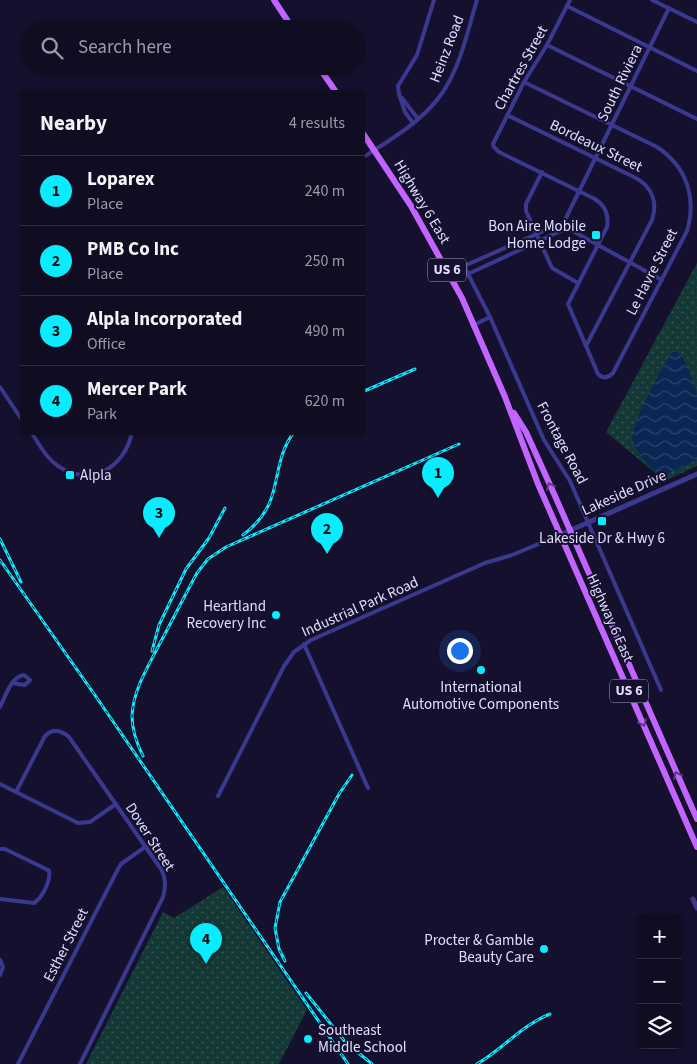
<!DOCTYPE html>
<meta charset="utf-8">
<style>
body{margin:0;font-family:"Source Sans 3",sans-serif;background:#1e1a2f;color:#f1f3f6}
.controls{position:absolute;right:15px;bottom:15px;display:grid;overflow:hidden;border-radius:5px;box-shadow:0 1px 4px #0004}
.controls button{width:45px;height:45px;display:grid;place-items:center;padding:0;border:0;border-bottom:1px solid #302c40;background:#100c22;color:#f1f3f6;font:25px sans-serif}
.you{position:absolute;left:459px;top:650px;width:18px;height:18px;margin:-12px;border:4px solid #fff;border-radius:50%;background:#1a73e8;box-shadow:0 0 0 8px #1a73e833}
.badge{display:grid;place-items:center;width:32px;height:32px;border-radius:50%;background:#09ebff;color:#111;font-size:16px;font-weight:700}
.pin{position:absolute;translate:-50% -41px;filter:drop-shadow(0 1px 2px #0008)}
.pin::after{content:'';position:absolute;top:26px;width:18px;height:15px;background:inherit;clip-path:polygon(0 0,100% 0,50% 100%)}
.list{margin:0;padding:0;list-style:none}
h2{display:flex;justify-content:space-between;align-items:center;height:65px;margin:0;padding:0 20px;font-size:21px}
h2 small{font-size:16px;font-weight:400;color:#9c9ba5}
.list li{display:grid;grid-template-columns:32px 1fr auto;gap:15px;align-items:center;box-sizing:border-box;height:70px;padding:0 20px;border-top:1px solid #302c40}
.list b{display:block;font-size:19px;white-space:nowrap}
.list p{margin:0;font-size:16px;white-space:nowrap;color:#9c9ba5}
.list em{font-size:16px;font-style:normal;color:#9c9ba5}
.icon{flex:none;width:28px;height:28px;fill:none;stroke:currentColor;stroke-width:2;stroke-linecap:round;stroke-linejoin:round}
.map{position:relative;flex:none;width:697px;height:1064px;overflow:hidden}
.search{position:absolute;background:#100c22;box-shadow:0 1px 4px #0004;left:20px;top:20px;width:345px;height:55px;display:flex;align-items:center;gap:12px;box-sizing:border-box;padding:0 18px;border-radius:28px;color:#9c9ba5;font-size:19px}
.panel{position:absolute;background:#100c22;box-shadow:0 1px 4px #0004;left:20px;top:90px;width:345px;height:345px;border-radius:5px}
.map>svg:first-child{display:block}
</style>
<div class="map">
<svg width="697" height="1064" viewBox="0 0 697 1064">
<defs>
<pattern id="park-dots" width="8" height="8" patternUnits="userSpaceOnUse" patternTransform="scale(1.25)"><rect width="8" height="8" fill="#133836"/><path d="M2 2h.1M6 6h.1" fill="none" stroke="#355454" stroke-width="1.8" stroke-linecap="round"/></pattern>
<pattern id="water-waves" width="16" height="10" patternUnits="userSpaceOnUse" patternTransform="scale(1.25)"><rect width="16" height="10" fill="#0a2653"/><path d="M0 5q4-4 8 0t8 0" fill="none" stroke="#2d456d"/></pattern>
</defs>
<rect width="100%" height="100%" fill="#15102e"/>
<g fill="url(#park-dots)">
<polygon points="697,263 697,466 665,481 606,432"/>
<polygon points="223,887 307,1010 279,1064 86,1064 163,912 174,918"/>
</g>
<path fill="url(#water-waves)" d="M672,352H678L686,363L697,394V460L663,476C653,471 633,450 632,438C631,424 663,366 672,352Z"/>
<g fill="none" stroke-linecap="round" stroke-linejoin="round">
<g stroke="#3a398f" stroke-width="4">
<polyline points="652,0 697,22"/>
<polyline points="567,6 697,71"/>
<polyline points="547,45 697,119"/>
<path d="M524,82L657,147C686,166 697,197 687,231L613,373C608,378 603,379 598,374L568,304L607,227C609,215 606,206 595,199L499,152L494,147L493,144L524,82L547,45L570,0"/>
<polyline points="402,98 418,119"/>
<path d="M507,115L636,178C652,187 658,202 652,220L586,346"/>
<polyline points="413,123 405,112 399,94 398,86 417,55 434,0"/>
<path d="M362,158C395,137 432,116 450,80C463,55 469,26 477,0"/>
<polyline points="542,172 526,204 526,211 552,268 578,283"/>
<polyline points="564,222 464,266 490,317 544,440 570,481 661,690"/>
<polyline points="564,222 669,8"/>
<polyline points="564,222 567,228 662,280"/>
<polyline points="468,274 567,228"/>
<polyline points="474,325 490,317"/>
<polyline points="0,387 22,420"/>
<path d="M31,432C39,444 46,458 58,466C90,488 125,468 132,432"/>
<polyline points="304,644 368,788"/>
<path d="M0,707C6,695 11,677 24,675L30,680L25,685L12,683"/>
<polyline points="0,784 78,823 90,822 116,804"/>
<path d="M16,792L45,736C53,728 61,730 69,737L161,869C166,878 166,887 163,897L80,1064"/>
<polyline points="218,796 284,666 294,652 311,640 485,563 512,555 560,535"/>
<path d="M0,849H5L46,869L49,871C51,881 42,898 34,903L0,899"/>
<polyline points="0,960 3,967 0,975"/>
<polyline points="18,1064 118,869 121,864 145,847"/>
</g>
<g stroke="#3a398f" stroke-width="5">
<polyline points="560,535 697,474"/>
<polyline points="693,899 697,908"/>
</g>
<g stroke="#c264ff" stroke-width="6">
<polyline points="274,0 293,29"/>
<polyline points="318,66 336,92"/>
<polyline points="362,132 411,206 462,298 505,397 538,484 697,847"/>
<polyline points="514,413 526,432 555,496 697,819"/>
</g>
<defs>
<g id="rail">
<polyline points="362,392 415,369"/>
<path d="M243,535C255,526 266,513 271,499C279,476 278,453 294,432"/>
<polyline points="0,539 21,582"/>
<polyline points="0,560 99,701 348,1064"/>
<polyline points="152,651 159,625 186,569 209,538 225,508"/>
<path d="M143,756C137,744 132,730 132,716C133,690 148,667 159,645C172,621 184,597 197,573L208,559L226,547L459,444"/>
<polyline points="285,961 279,949 275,928 280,902 339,794 352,775"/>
<polyline points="306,993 346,1043 372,1064"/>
<path d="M477,1064C503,1049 522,1025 550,1014"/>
</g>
</defs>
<use href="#rail" stroke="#09ebff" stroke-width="3"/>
<use href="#rail" stroke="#15102e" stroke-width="1" stroke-dasharray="4" stroke-linecap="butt"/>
</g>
<defs><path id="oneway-chevron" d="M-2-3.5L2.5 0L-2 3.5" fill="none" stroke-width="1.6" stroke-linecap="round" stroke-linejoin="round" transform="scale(1.25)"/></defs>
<g stroke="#63368c">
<use href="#oneway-chevron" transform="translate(550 486) rotate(-115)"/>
<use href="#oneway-chevron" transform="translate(643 723) rotate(66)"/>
<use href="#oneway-chevron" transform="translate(677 775) rotate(-114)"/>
</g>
<g fill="#09ebff" stroke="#15102e" stroke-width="2">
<rect x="591" y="230" width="10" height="10" rx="2.5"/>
<rect x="65" y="470" width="10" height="10" rx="2.5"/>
<rect x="597" y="516" width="10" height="10" rx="2.5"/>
<circle cx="276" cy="615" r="5"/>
<circle cx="481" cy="670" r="5"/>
<circle cx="544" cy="949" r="5"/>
<circle cx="308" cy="1039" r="5"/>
</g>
<g text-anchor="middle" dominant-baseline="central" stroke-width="4" stroke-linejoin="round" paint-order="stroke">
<g fill="#15102e" stroke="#a3a0c0" stroke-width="1">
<rect x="428" y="258.5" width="38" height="23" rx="4"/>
<rect x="610" y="679.5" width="38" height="23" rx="4"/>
</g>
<g font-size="14" font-weight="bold" fill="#e0ddff">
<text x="447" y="270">US 6</text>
<text x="629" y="691">US 6</text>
</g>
<g font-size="15" fill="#e0ddff" stroke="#15102e">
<text transform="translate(447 49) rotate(-69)">Heinz Road</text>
<text transform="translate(521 68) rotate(-61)">Chartres Street</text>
<text transform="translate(620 83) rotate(-64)">South Riviera</text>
<text transform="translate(596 146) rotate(26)">Bordeaux Street</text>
<text transform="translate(422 202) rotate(59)">Highway 6 East</text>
<text transform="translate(652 272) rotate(-63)">Le Havre Street</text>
<text transform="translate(562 443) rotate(62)">Frontage Road</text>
<text transform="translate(624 493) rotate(-24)">Lakeside Drive</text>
<text transform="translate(360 607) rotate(-24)">Industrial Park Road</text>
<text transform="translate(610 618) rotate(66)">Highway 6 East</text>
<text transform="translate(150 837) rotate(57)">Dover Street</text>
<text transform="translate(66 945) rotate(-63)">Esther Street</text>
</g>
<g font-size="15" fill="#e0ddff" stroke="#15102e" text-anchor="end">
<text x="586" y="226">Bon Aire Mobile<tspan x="586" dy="17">Home Lodge</tspan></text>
<text x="80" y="475" text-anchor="start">Alpla</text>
<text x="602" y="538" text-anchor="middle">Lakeside Dr &amp; Hwy 6</text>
<text x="266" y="606">Heartland<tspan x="266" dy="17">Recovery Inc</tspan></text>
<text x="481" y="687" text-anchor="middle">International<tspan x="481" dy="17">Automotive Components</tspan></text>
<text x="534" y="940">Procter &amp; Gamble<tspan x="534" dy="17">Beauty Care</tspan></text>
<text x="318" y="1030" text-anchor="start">Southeast<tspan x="318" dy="17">Middle School</tspan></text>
</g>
</g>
</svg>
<div class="controls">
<button>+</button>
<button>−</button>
<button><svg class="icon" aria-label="layers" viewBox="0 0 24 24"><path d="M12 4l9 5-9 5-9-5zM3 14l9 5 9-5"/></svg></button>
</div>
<div class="you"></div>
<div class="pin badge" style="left:438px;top:498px">1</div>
<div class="pin badge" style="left:327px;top:554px">2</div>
<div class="pin badge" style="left:159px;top:538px">3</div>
<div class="pin badge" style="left:206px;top:964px">4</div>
<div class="search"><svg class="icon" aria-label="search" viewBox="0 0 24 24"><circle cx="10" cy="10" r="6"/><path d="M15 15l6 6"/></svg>Search here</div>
<section class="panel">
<h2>Nearby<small>4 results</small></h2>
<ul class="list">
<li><span class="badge">1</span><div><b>Loparex</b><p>Place</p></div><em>240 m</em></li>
<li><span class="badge">2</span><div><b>PMB Co Inc</b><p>Place</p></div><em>250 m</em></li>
<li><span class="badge">3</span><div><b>Alpla Incorporated</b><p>Office</p></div><em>490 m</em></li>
<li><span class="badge">4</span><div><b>Mercer Park</b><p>Park</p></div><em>620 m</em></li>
</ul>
</section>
</div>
